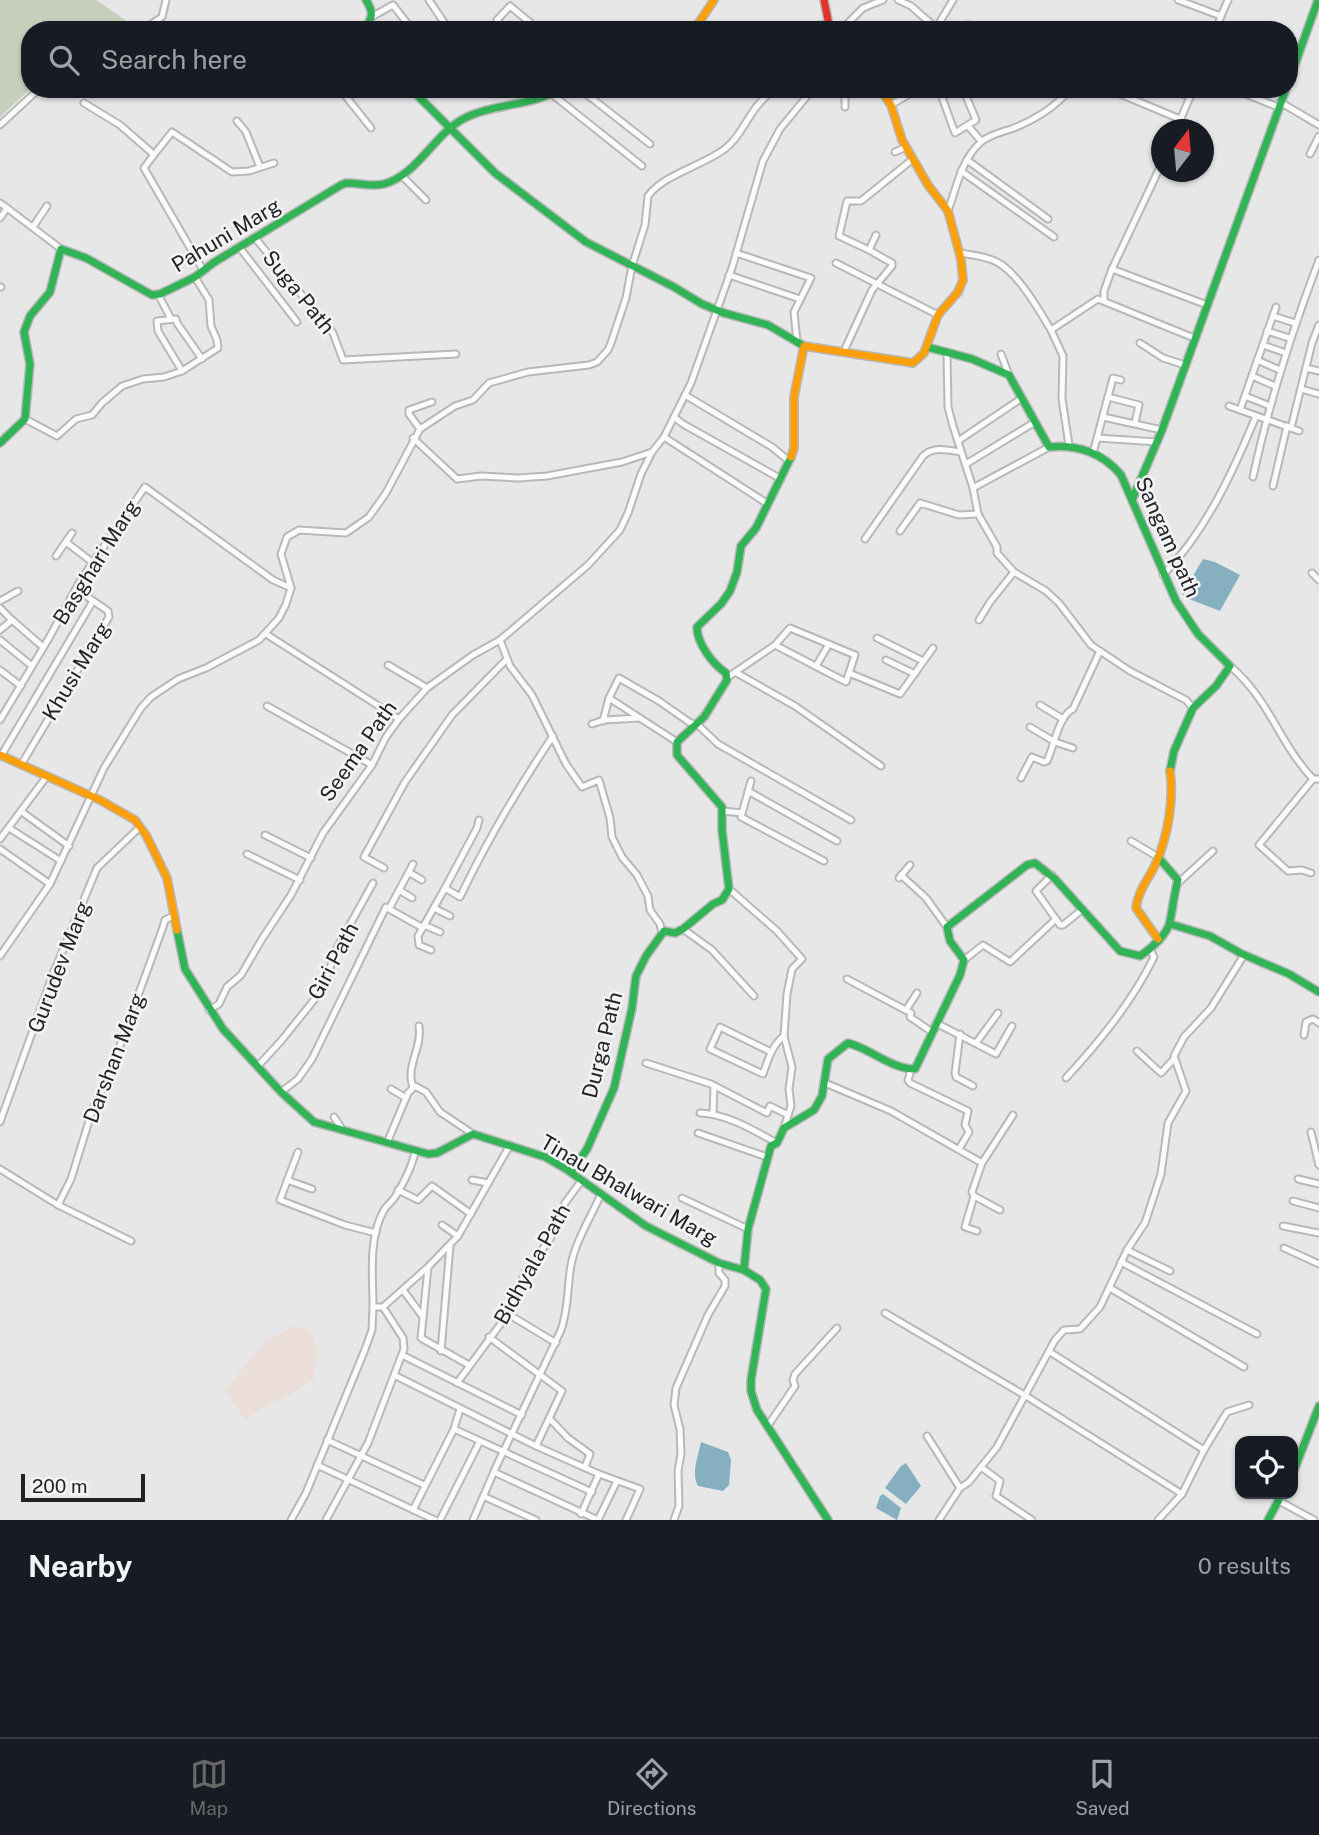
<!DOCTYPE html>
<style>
body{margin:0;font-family:"Public Sans",sans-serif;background:#20242c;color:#f1f3f6}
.controls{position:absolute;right:21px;bottom:21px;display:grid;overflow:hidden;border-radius:14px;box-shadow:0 2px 5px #0004}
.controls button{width:63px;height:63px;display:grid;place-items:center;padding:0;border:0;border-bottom:2px solid #363941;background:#171b24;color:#f1f3f6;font:35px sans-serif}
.compass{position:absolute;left:1151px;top:119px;width:63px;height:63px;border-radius:50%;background:#171b24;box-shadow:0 2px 5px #0004;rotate:16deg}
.scale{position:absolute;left:21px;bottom:18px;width:124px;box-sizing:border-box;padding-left:7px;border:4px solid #232324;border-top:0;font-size:19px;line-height:24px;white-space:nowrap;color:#232324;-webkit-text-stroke:5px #f4f4f6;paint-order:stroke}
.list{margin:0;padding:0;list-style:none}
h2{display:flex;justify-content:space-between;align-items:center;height:91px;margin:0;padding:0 28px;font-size:30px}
h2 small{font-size:23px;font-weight:400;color:#9ea1a6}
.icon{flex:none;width:38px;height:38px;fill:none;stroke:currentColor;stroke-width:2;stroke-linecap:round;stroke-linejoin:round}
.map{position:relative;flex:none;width:1319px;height:1520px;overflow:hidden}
.search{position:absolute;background:#171b24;box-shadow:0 2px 5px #0004;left:21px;right:21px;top:21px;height:77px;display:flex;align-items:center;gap:18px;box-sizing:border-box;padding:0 24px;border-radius:28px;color:#9ea1a6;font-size:26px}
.sheet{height:217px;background:#171b24}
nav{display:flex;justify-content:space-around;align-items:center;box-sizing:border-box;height:98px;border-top:2px solid #363941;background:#171b24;font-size:19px;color:#9ea1a6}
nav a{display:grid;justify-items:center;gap:4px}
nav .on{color:#686868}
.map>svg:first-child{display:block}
</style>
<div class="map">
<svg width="1319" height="1520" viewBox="0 0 1319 1520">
<rect width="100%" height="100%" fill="#e7e7e7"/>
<polygon fill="#ecded9" points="294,1326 311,1332 318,1350 314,1379 290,1395 271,1403 245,1420 225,1390 264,1343"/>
<polygon fill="#c7cfbc" points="0,0 96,0 128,22 115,30 30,30 30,89 0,117"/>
<g fill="#86b0c0">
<polygon points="1203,559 1215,562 1240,575 1220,611 1189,599 1182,594"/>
<path d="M701,1442L728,1452L731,1460L729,1485L723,1491L698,1486C691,1473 698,1457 701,1442Z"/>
<polygon points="906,1463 921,1486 906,1504 885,1488 901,1466"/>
<polygon points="883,1494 901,1508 897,1520 876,1508 880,1496"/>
</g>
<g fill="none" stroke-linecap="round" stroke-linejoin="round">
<defs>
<g id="street">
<polyline points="429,0 449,30"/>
<polyline points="898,0 911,6 936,28"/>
<polyline points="1178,0 1221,16 1216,30"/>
<polyline points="373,16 393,5 407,23 400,30"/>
<polyline points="1221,16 1228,0"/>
<polyline points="142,30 162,17 166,0"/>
<polyline points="506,30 497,20 510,6 539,30"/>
<polyline points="805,30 812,26 828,24"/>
<polyline points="841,30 863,8 883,0"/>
<polyline points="935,30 953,0"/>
<polyline points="962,30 968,25 980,30"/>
<polyline points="340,89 371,128"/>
<polyline points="580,89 650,144"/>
<polyline points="939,89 955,133 976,120 963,89"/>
<polyline points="1108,89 1180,119"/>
<polyline points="1171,89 1190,97 1193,89"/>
<polyline points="1233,89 1278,107"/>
<polyline points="553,95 642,166"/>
<polyline points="1280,102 1319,125"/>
<polyline points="84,103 120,125 151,152 153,156 144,168 203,270"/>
<polyline points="891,105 918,89"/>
<polyline points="845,107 845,89"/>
<polyline points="237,121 246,132 260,167"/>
<polyline points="0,125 39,89"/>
<polyline points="968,126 981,141"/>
<polyline points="1176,130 1190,97"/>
<polyline points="895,152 906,147"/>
<polyline points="1310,154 1319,136"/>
<polyline points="153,156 172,132 232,172 249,171 274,163"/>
<polyline points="967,160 1048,219"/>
<polyline points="961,171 1054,237"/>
<polyline points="401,175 426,200"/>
<polyline points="0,203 7,208 0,218"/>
<polyline points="7,208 61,249"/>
<path d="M948,211C957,186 961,160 981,142C989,135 1002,132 1011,129C1033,121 1056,107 1070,89"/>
<polyline points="33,227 47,206"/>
<polyline points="256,239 333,333 343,360 456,354"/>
<polyline points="240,248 297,322"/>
<polyline points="869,250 839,236 847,201 861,201 913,159"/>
<polyline points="736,253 811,278 794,312 797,342"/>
<path d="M960,253C971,255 986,256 997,262C1018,273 1039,310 1051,330"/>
<polyline points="836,263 938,315"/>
<polyline points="1112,269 1207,305"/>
<polyline points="729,275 800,299"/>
<polyline points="0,287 1,287"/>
<polyline points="158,294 171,319"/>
<polyline points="1104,300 1104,291 1112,269 1162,163"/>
<polyline points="1273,316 1295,323"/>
<polyline points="1267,331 1289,338"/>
<polyline points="1140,343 1163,358 1185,365"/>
<polyline points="1263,345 1286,353"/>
<polyline points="844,351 872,290 892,266 892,263 869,250 876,235"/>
<polyline points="947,353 948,407 953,426 973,488 978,514 997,547 997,553 1014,572 1046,591 1059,603 1091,645 1130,671 1186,700 1193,708"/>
<polyline points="1001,354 1009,375"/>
<polyline points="1257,360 1280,370"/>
<polyline points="1306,368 1319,371"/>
<polyline points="182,371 158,331 157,321 176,319 177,323 202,359"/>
<polyline points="1252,376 1275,386"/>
<polyline points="1301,389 1319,394"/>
<polyline points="685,395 772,447 789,461"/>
<polyline points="1245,396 1270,406"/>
<polyline points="1108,397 1139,405 1135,423"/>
<polyline points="1229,406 1299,431"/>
<polyline points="1240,410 1276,307"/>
<polyline points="674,417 683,424 781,479"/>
<polyline points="1103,417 1162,430"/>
<polyline points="25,419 57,436 76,419 92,415 102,403 122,386 143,379 164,377 182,371 218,348 217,340 211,326 209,300 195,277"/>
<polyline points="1291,428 1312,343 1319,325"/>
<polyline points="420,429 409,414 409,410 432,402"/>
<polyline points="664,437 768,504"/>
<polyline points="413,438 457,479 481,476 518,478 547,476 622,462 652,452 664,437 691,383 732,268 763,161 780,129 813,89"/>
<polyline points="1098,438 1157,442"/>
<polyline points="958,441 1022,398"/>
<polyline points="1069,445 1062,399 1063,356 1051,330 1098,299 1194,338"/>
<polyline points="1093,453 1113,378 1121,380"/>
<polyline points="966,464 1035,422"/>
<path d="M1253,477C1269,402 1292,331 1319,260"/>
<polyline points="1273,486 1287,426"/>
<polyline points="973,488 1049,447"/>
<polyline points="900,531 920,503 959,515 978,514"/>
<path d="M865,539L923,456C934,446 947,450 961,452"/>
<polyline points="66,542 92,562"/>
<polyline points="56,556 72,533"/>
<polyline points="1312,573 1319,580"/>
<path d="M1163,575C1206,531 1233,472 1256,416"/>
<polyline points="0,601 18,591"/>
<polyline points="0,608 12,620"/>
<polyline points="979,620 990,602 1014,572"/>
<polyline points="0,630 12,620 43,647"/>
<polyline points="266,634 399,719"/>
<polyline points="877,638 923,661"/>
<polyline points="0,640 32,666"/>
<polyline points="500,640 510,666 532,695 566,764 582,787 599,780 610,818 612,837 622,857 637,875 648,896 650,910 660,924 662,933"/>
<polyline points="886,660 915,674"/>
<polyline points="388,665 427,688"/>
<polyline points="816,666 829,644"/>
<path d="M1230,666C1270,700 1279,743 1313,779H1319"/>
<polyline points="0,670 21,686"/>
<polyline points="735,672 795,706 881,766"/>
<polyline points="849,673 900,694 933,648"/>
<polyline points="728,677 775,645 790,628 855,655 846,682 775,645"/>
<polyline points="1040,705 1063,719"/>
<polyline points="267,706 372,765"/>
<polyline points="0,720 49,638 80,581 145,487 273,580 291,588"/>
<polyline points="603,721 609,698"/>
<polyline points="592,724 604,720 640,718"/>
<polyline points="1030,727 1055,742 1073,748"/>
<polyline points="677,742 609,698 619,678 659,701 689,722 698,725 718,744 851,820"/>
<polyline points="1,756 93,601"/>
<polyline points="21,765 109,617 108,611 76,589"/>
<path d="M1021,778L1032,757L1044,762L1047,761C1054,746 1059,715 1073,709L1100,651"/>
<polyline points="751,781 741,817 824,861"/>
<polyline points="748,791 837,841"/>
<polyline points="723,811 742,813"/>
<polyline points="22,812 69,846"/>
<polyline points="9,828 61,861"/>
<polyline points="265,835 311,858"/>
<polyline points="0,839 47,776"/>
<polyline points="1131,841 1158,857"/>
<polyline points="0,849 50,884"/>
<polyline points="247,854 300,880"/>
<polyline points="413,864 389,909 423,928"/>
<polyline points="384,868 364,857 405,782 452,715 507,659"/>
<polyline points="410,873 422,880"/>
<polyline points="1311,873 1302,870 1288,871 1259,845 1313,779"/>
<polyline points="901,875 926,898 947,927"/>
<polyline points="1052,875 1036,891 1060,925 1063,925 1083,909"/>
<polyline points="899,878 910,865"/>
<polyline points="1177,884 1213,851"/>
<polyline points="445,888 477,828 479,820"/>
<polyline points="729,889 777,931 802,959 792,969 787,994 784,1036 792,1067 789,1089 791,1106 784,1128"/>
<polyline points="399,890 412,898"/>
<polyline points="434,908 450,916"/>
<polyline points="424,925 440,932"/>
<polyline points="683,929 712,950 754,996"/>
<path d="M431,950L419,945L418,936L445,888L460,897C487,841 518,788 553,736"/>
<path d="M0,956L50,884L104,768L141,708L151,697L178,679L206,668L259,640L279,618L286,604L291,588L281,554L287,537L299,530L346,533L369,517L386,493L420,429L455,406L473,400L489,383L528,372L589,365L597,362L608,350L611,343L626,298L632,266L645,225L648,196C664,174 703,166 726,148C741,136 746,119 758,105C763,99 768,94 774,89"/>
<polyline points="964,960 983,945 1010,962 1056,919"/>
<polyline points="847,979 911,1013 910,1017 932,1032"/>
<polyline points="209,1010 219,1004 227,987 241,975 262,939 291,895 323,833 372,765 386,737 399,719 427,688 473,655 500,640 588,565 620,530 628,513 641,474 652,452"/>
<polyline points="906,1010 917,993"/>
<polyline points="936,1023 996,1054 1012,1026"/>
<polyline points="960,1034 955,1073 956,1077 973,1086"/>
<polyline points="1304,1035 1306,1022 1313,1019 1319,1023"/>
<polyline points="976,1043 998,1013"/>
<polyline points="1137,1051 1161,1073 1173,1060"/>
<path d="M771,1052L720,1027L710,1049L763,1074C768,1060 772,1045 784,1036"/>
<polyline points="646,1063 711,1084 767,1113 770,1106 788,1115"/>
<polyline points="258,1066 281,1041 322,990 337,948 373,883"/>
<polyline points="911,1070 908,1080 910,1083 968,1111 965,1125 969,1132 959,1149"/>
<path d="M1066,1078C1100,1041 1132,1002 1154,957L1150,949"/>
<polyline points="825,1083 891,1111 982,1163"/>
<path d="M413,1087C405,1067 423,1046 419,1026"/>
<polyline points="391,1089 406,1098"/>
<polyline points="281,1092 298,1079 312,1059 386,907 389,909"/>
<path d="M700,1113C727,1114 753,1130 777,1143"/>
<polyline points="713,1113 714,1086"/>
<polyline points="334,1117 342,1129"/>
<polyline points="0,1122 53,974 97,868 140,827"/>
<polyline points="1311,1132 1319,1165"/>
<polyline points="698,1133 767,1157"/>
<polyline points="387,1143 408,1093 415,1086 426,1092 440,1112 473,1134"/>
<polyline points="298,1152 280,1200 345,1225 376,1233"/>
<polyline points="0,1169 58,1205 131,1241"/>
<polyline points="1298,1179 1319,1184"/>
<polyline points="287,1180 312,1189"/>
<polyline points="472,1180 488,1183"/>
<polyline points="398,1190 418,1200 432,1186 471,1214"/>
<polyline points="974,1196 965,1227 977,1231"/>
<polyline points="682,1198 748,1229"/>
<polyline points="1293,1201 1319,1208"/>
<polyline points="58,1205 71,1179 93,1108 110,1073 163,927 165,920 175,915"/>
<polyline points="1000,1210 974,1196 972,1192 982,1163 1013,1115"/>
<polyline points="442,1225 458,1236"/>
<polyline points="1283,1226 1319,1233"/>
<polyline points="1284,1248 1319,1264"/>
<polyline points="1127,1250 1170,1271"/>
<polyline points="1121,1262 1257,1334"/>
<polyline points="428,1267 421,1338 469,1365"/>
<polyline points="1110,1288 1244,1367"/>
<polyline points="403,1290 423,1317"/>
<polyline points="383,1307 428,1267 458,1236 510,1145"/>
<polyline points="885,1313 1026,1396 1182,1494"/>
<polyline points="508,1314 556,1343"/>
<polyline points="489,1337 562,1391 536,1446"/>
<polyline points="441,1351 450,1246"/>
<polyline points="1050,1352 1204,1450"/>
<polyline points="402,1355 522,1415"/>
<polyline points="396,1376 536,1446 599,1474 640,1489 626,1520"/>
<polyline points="457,1383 508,1314 525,1273 550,1239 565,1203 582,1180"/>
<polyline points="550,1419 568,1438 590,1454 585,1467"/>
<polyline points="767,1427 795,1386 793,1380 795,1374 837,1328"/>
<polyline points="454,1429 592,1492"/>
<polyline points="927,1436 960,1488"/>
<polyline points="327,1440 424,1485"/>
<polyline points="317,1465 435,1520"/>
<polyline points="981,1467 1000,1481 996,1496 1032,1520"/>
<polyline points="494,1472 598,1520"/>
<polyline points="485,1497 536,1520"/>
<polyline points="1279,1501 1314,1520"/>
<polyline points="413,1510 454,1429 460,1409"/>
<polyline points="581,1514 599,1474"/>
<polyline points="291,1520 306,1493 364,1352 372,1330 373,1307"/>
<path d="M326,1520L368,1443L404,1349L403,1338L383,1307H373C373,1276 368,1238 384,1210C387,1205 392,1202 395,1197C403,1184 412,1167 415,1152"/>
<polyline points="440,1520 480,1441"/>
<path d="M473,1520L496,1467L561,1330C569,1308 567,1287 571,1265C576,1240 591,1217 601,1194"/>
<polyline points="598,1520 617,1481"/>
<polyline points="674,1520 679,1506 678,1471 681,1454 680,1429 674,1405 676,1388 708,1315 725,1286 725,1280 719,1273 719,1263"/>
<polyline points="939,1520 960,1488 969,1482 997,1447 1055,1340 1064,1330 1080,1329 1100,1307 1127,1250 1145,1223 1161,1174 1168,1123 1186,1091 1174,1056 1184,1037 1211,1008 1244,955"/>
<polyline points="1158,1520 1182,1494 1204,1450 1227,1412 1249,1405"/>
</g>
<g id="fast">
<path d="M364,30C373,17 374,13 366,0"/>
<polyline points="1289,81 1318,0"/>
<polyline points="411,89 495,173 586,242 674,287 702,304 724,313 768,325 804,346"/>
<path d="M927,347L972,359L1009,375L1049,447C1077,444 1103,453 1121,475L1176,601L1198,634L1230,666L1216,686L1193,708L1174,751L1170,771"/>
<path d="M0,443L25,419L30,364L24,332L30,316L50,292L61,249L86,258L152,295L160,294L195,277L213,263L341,185L346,183C358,183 372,187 384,184C417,175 434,135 463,119C493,103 530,107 560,89"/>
<polyline points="1132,500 1162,430 1286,89"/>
<polyline points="1170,924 1210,936 1242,954 1289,974 1319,992"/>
<polyline points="177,930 185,969 223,1029 281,1092 314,1122 428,1154 437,1153 473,1134 545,1157 566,1169 646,1226 719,1263 744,1270 760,1280 766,1289 751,1380 751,1391 757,1410 828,1520"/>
<path d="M571,1172L587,1149L614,1088L632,1008L636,976L646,956L664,931L675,933L683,929L713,904L722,900L729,889L722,830V807L677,755V742L704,717L727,680L726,673C713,664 697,644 697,627L721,604L730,591L737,572L741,546L756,528L791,457"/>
<path d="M744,1270L748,1229L771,1146L777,1143L784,1128L814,1110L822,1096L828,1059L848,1043C871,1049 891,1069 915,1069L960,975L964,960L950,941L947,927L1027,865L1035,863L1055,879L1120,951L1140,956C1151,949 1168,934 1170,921C1173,907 1174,894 1178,880L1158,857"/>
<polyline points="1293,1473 1319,1406"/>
<polyline points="1268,1520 1282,1494"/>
</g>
<g id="slow">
<polyline points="694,30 714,0"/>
<polyline points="791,457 794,448 794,397 804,346 913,363 924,353 938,315 958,292 963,280 961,259 948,211 928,185 902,140 891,105 880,89"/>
<polyline points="0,755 100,800 135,820 146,835 167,878 177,930"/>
<path d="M1158,939L1136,908C1138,890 1149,879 1156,863C1168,836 1174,799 1170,771"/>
</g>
<polyline id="jam" points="824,0 830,30"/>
</defs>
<use href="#street" stroke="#b8b8b8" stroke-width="9"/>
<use href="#fast" stroke="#b8b8b8" stroke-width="10"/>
<use href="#slow" stroke="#b8b8b8" stroke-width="10"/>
<use href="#jam" stroke="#b8b8b8" stroke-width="10"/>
<use href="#street" stroke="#fbfbfb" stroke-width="5"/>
<use href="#fast" stroke="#30b455" stroke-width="7"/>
<use href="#slow" stroke="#ff9f0a" stroke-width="7"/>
<use href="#jam" stroke="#e5322d" stroke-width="7"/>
</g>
<g text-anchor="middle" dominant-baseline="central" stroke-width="5" stroke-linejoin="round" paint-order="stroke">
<g font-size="21" fill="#232324" stroke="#f4f4f6">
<text transform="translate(226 235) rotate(-31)">Pahuni Marg</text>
<text transform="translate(299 292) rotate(51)">Suga Path</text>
<text transform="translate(1168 537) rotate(66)">Sangam path</text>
<text transform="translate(96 562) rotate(-58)">Basghari Marg</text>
<text transform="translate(76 671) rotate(-59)">Khusi Marg</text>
<text transform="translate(358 751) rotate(-55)">Seema Path</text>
<text transform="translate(333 961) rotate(-62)">Giri Path</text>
<text transform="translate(59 967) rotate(-69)">Gurudev Marg</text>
<text transform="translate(602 1045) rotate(-76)">Durga Path</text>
<text transform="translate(114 1058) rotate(-69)">Darshan Marg</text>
<text transform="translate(629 1190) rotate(30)">Tinau Bhalwari Marg</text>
<text transform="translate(532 1264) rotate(-61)">Bidhyala Path</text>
</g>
</g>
</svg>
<div class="controls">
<button><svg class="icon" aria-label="locate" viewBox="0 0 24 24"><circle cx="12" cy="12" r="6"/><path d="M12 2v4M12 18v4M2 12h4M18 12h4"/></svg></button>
</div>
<svg class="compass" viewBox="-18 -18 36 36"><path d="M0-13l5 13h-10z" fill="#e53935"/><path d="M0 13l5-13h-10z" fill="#9ea1a6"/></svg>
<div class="scale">200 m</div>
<div class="search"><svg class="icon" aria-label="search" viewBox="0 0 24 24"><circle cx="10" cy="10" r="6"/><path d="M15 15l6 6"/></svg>Search here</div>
</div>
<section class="sheet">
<h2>Nearby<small>0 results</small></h2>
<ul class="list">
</ul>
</section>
<nav>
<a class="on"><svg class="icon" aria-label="map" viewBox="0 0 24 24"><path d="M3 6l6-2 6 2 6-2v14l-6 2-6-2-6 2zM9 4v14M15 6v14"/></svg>Map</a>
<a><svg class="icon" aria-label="directions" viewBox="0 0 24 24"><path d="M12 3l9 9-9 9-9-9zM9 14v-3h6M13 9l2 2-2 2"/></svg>Directions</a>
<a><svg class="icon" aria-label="saved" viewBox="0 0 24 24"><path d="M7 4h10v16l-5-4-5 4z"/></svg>Saved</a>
</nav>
